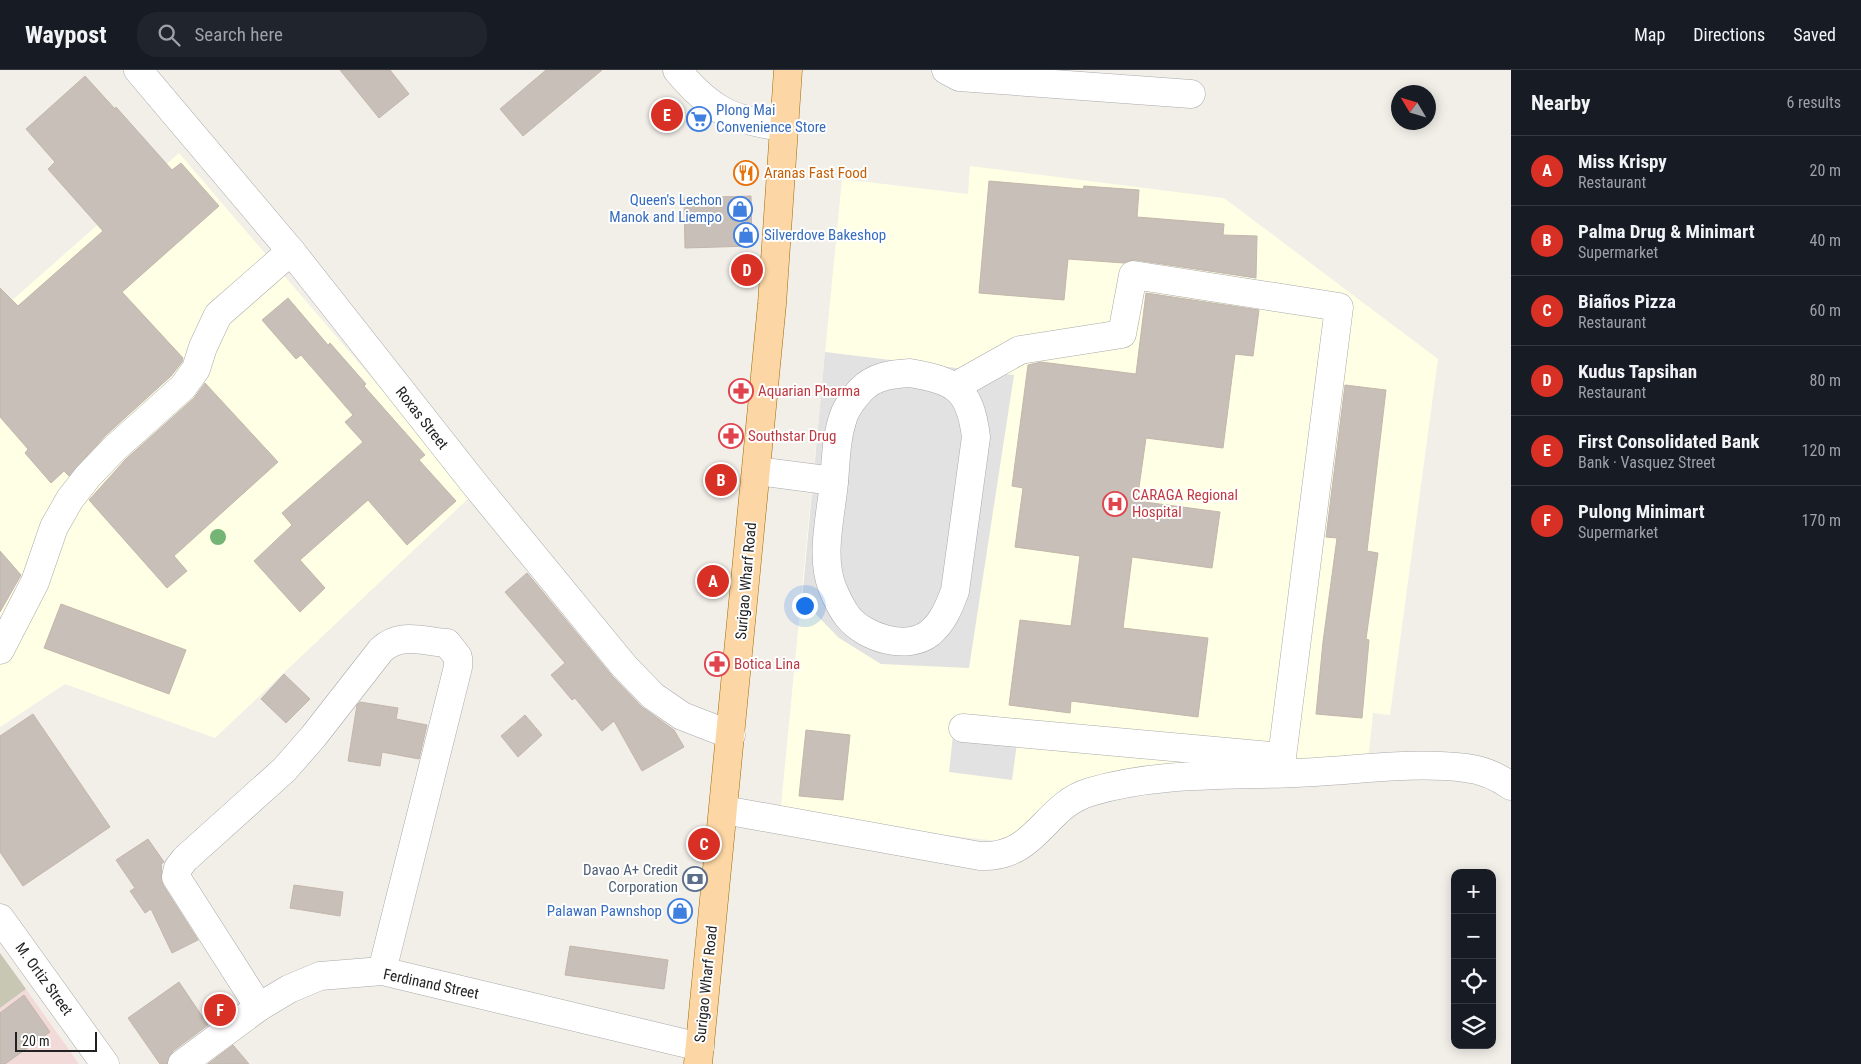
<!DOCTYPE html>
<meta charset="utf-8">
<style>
body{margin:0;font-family:"Roboto Condensed",sans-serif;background:#20242c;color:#f1f3f6}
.controls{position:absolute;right:15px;bottom:15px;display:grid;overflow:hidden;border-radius:10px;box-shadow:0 2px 12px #0003}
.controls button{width:45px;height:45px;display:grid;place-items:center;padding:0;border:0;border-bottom:1px solid #363941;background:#171b24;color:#f1f3f6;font:25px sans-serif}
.compass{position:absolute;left:1391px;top:15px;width:45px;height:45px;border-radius:50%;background:#171b24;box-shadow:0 2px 12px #0003;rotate:308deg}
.scale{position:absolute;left:15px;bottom:12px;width:82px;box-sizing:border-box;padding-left:5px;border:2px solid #222;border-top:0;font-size:14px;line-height:18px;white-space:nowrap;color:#222;-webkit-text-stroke:4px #fff;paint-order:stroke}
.you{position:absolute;left:804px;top:535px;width:18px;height:18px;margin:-12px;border:4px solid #fff;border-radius:50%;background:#1a73e8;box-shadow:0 0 0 8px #1a73e833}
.badge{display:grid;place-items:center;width:32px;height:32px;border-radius:50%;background:#d93025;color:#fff;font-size:16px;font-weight:700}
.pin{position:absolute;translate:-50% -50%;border:2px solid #fff;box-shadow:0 1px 5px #0006}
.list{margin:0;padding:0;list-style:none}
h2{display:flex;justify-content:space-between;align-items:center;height:65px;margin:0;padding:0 20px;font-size:21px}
h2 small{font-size:16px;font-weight:400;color:#9ea1a6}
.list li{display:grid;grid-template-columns:32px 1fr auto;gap:15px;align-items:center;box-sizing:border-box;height:70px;padding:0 20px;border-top:1px solid #363941}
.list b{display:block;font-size:19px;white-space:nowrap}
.list p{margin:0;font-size:16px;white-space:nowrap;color:#9ea1a6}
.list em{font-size:16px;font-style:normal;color:#9ea1a6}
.icon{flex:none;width:28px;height:28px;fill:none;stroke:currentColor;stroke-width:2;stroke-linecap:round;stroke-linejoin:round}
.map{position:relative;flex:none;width:1511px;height:994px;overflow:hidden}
header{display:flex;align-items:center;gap:30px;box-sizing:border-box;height:70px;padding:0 25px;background:#171b24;border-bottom:1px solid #363941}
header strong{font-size:24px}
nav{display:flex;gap:28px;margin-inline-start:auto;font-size:18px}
.search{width:350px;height:45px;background:#20242c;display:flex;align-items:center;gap:12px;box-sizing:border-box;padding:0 18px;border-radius:20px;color:#9ea1a6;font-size:19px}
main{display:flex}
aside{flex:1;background:#171b24}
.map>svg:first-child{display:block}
</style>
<header>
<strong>Waypost</strong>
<div class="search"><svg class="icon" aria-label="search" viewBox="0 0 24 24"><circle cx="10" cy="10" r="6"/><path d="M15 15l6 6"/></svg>Search here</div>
<nav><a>Map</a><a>Directions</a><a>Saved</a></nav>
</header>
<main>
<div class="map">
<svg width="1511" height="994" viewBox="0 0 1511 994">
<rect width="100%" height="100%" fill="#f2efe9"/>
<polygon fill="#f2dad9" points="26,919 79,994 0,994 0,938"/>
<g fill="#ffffe5">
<polygon points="179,83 472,425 215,668 65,614 0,657 0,241"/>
<polygon points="970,96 1224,128 1438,289 1390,645 1373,643 1368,693 1162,696 1006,772 780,746 842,109 968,124"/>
</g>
<polygon fill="#c7c7b4" points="0,883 26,919 0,938"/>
<g fill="#e2e2e2">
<polygon points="825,282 1014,305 969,598 881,594 839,568 802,530"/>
<polygon points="953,665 1017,673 1012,710 949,702"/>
</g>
<g fill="#c7bfb8" stroke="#c4b6ab">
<polygon points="340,0 390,0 409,24 379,48"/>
<polygon points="546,0 602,0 523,66 500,39"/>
<polygon points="85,6 115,39 116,37 172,100 181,93 219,136 122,222 183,288 182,292 171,306 105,366 69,406 64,401 51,413 25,383 28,379 0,347 0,218 18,236 103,161 48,99 55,92 26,59"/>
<polygon points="989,111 1083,119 1084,116 1139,120 1137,147 1224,154 1223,165 1257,166 1256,208 1135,190 1124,193 1068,189 1064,230 979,223"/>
<polygon points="751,126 752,176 685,178 684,128"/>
<polygon points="1146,223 1259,240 1253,286 1235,284 1223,378 1146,368 1137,431 1220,442 1212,498 1132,487 1123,558 1208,568 1198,647 1071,631 1070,643 1009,635 1020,550 1071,556 1080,486 1015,477 1023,418 1012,416 1028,295 1041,292 1136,304"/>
<polygon points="288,228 328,275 330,273 366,314 364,316 425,385 419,390 456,431 407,475 368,430 300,490 325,518 300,542 254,491 292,455 282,443 363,372 345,352 353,345 301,285 296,289 262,250"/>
<polygon points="205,313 278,392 174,486 187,501 167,518 89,430 126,389 194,328"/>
<polygon points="1345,315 1386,320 1367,481 1378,483 1366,569 1369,570 1362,648 1316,644 1323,572 1337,468 1326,467"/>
<polygon points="0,481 21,505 0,542"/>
<polygon points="527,503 613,607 642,637 674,660 684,677 642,701 614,651 602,661 575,628 572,630 551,605 565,593 505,522"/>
<polygon points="61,534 186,580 169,624 44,578"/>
<polygon points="284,604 310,629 286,653 261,629"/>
<polygon points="360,632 398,638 396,649 427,655 419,689 382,682 380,696 348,691 357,635"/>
<polygon points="33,644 110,757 23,816 0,782 0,666"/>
<polygon points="525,645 542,665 518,687 501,666"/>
<polygon points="806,660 850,665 843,730 799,726"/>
<polygon points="148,769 164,792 161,794 163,815 198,870 172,883 151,839 145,843 130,821 135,818 116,790"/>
<polygon points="294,815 343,822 340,846 290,838"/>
<polygon points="570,876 668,890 664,919 565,905"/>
<polygon points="179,912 208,955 173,981 167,994 160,994 128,948"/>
<polygon points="24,925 50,962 5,994 0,994 0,943"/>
<polygon points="233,975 249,994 208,994"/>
</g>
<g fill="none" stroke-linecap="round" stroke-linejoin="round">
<defs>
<g id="minor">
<polyline points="138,0 291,181 473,412 624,596 653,626 682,646 731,665"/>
<path d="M677,0C711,41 732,50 783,57"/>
<polyline points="946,0 959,7 1191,24"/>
<path d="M910,303C955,311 970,318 976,367L955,521C949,537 943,552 930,563C907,581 865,568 848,547C841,538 836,527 832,517C820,485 831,445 834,412C836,389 836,367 844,345C847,337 855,326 861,320C874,306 892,304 910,303Z"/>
<polyline points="956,316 1020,280 1122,264 1133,205 1339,237 1282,687 963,658"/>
<polyline points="757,401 834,411"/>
<polyline points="0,580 35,512 54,457 70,429 88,406 115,378 183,317 196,299 203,277 218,245 291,181"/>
<path d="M724,740L980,786C1038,788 1043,736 1090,722C1157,702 1227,706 1296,703C1352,701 1410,691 1466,698C1483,700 1497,706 1511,716"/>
<polyline points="0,848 105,994"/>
<path d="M259,937L176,807L178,798L185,789L284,700L313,667L381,580C400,562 422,571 447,573L458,587V597L382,901"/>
<polyline points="182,994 259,937 289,919 320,906 382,901 700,977"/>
</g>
<polyline id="major" points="698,994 772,234 788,0"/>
</defs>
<use href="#minor" stroke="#a9a9a9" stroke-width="29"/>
<use href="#major" stroke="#a06b00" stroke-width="29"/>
<use href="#minor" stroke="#fff" stroke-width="28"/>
<use href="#major" stroke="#fcd6a4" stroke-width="28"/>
</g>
<circle fill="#74b475" cx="218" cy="467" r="8"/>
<defs>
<symbol id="supermarket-ring" viewBox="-11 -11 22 22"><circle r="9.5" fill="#fff" stroke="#3f7fe0" stroke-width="1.5"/><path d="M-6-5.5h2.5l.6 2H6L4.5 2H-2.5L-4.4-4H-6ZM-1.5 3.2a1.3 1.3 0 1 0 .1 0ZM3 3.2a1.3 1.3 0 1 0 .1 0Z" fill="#3f7fe0"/></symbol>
<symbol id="restaurant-ring" viewBox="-11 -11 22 22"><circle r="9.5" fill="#fff" stroke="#e8710a" stroke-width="1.5"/><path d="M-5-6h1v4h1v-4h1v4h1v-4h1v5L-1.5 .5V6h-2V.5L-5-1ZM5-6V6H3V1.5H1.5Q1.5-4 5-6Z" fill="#e8710a"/></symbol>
<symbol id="shop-ring" viewBox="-11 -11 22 22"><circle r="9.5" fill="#fff" stroke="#3f7fe0" stroke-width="1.5"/><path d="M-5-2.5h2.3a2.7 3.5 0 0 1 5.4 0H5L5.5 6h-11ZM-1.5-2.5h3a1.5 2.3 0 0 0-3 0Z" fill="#3f7fe0"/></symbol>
<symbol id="pharmacy-ring" viewBox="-11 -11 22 22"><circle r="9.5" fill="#fff" stroke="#e0444e" stroke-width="1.5"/><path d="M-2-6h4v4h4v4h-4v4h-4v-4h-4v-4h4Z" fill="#e0444e"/></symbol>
<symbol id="hospital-ring" viewBox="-11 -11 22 22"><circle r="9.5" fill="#fff" stroke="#e0444e" stroke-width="1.5"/><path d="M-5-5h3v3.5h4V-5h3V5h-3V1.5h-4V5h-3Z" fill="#e0444e"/></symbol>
<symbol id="bank-ring" viewBox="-11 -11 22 22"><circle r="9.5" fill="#fff" stroke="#5c6f8a" stroke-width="1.5"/><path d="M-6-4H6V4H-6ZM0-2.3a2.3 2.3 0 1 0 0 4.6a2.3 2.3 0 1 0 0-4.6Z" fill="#5c6f8a"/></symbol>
</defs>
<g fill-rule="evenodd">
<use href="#supermarket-ring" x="685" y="35" width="28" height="28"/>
<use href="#restaurant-ring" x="732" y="89" width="28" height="28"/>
<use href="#shop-ring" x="726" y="125" width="28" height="28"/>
<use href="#shop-ring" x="732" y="151" width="28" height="28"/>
<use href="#pharmacy-ring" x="727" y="307" width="28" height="28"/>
<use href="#pharmacy-ring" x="717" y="352" width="28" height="28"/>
<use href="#hospital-ring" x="1101" y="420" width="28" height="28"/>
<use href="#pharmacy-ring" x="703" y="580" width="28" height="28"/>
<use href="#bank-ring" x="681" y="795" width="28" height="28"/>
<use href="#shop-ring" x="666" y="827" width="28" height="28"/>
</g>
<g text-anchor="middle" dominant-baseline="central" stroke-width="4" stroke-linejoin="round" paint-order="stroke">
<g font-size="15" fill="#366cbe" stroke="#fff" text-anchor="start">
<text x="716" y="40">Plong Mai<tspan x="716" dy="17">Convenience Store</tspan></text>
<text x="722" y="130" text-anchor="end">Queen's Lechon<tspan x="722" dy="17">Manok and Liempo</tspan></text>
<text x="764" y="165">Silverdove Bakeshop</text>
<text x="662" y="841" text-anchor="end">Palawan Pawnshop</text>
</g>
<g font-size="15" fill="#c56008" stroke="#fff" text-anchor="start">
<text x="764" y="103">Aranas Fast Food</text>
</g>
<g font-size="15" fill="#be3a42" stroke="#fff" text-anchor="start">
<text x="758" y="321">Aquarian Pharma</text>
<text x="748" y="366">Southstar Drug</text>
<text x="1132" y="425">CARAGA Regional<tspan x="1132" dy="17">Hospital</tspan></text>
<text x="734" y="594">Botica Lina</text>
</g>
<g font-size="15" fill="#222" stroke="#fff">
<text transform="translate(422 348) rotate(52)">Roxas Street</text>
<text transform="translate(746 511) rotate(-85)">Surigao Wharf Road</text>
<text transform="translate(44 909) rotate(54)">M. Ortiz Street</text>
<text transform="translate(431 914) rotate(12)">Ferdinand Street</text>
<text transform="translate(706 914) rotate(-84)">Surigao Wharf Road</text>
</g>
<g font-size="15" fill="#4e5e75" stroke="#fff" text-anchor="end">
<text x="678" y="800">Davao A+ Credit<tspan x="678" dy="17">Corporation</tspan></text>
</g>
</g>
</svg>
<div class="controls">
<button>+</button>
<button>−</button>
<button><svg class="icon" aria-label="locate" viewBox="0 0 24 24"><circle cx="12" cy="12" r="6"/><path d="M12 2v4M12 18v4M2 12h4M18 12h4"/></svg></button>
<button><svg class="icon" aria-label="layers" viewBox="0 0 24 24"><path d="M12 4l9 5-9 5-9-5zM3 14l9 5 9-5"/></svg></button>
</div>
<svg class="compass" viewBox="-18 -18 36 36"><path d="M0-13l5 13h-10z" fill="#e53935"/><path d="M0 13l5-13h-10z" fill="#9ea1a6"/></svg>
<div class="scale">20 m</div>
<div class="you"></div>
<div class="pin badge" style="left:713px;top:511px">A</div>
<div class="pin badge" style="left:721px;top:410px">B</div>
<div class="pin badge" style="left:704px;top:774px">C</div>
<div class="pin badge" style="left:747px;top:200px">D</div>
<div class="pin badge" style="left:667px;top:45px">E</div>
<div class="pin badge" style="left:220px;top:940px">F</div>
</div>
<aside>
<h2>Nearby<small>6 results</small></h2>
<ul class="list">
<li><span class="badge">A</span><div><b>Miss Krispy</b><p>Restaurant</p></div><em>20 m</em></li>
<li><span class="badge">B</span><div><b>Palma Drug &amp; Minimart</b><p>Supermarket</p></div><em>40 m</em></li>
<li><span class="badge">C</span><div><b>Biaños Pizza</b><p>Restaurant</p></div><em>60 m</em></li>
<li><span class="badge">D</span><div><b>Kudus Tapsihan</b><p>Restaurant</p></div><em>80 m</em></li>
<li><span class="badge">E</span><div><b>First Consolidated Bank</b><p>Bank · Vasquez Street</p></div><em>120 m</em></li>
<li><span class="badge">F</span><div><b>Pulong Minimart</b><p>Supermarket</p></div><em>170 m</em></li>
</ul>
</aside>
</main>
